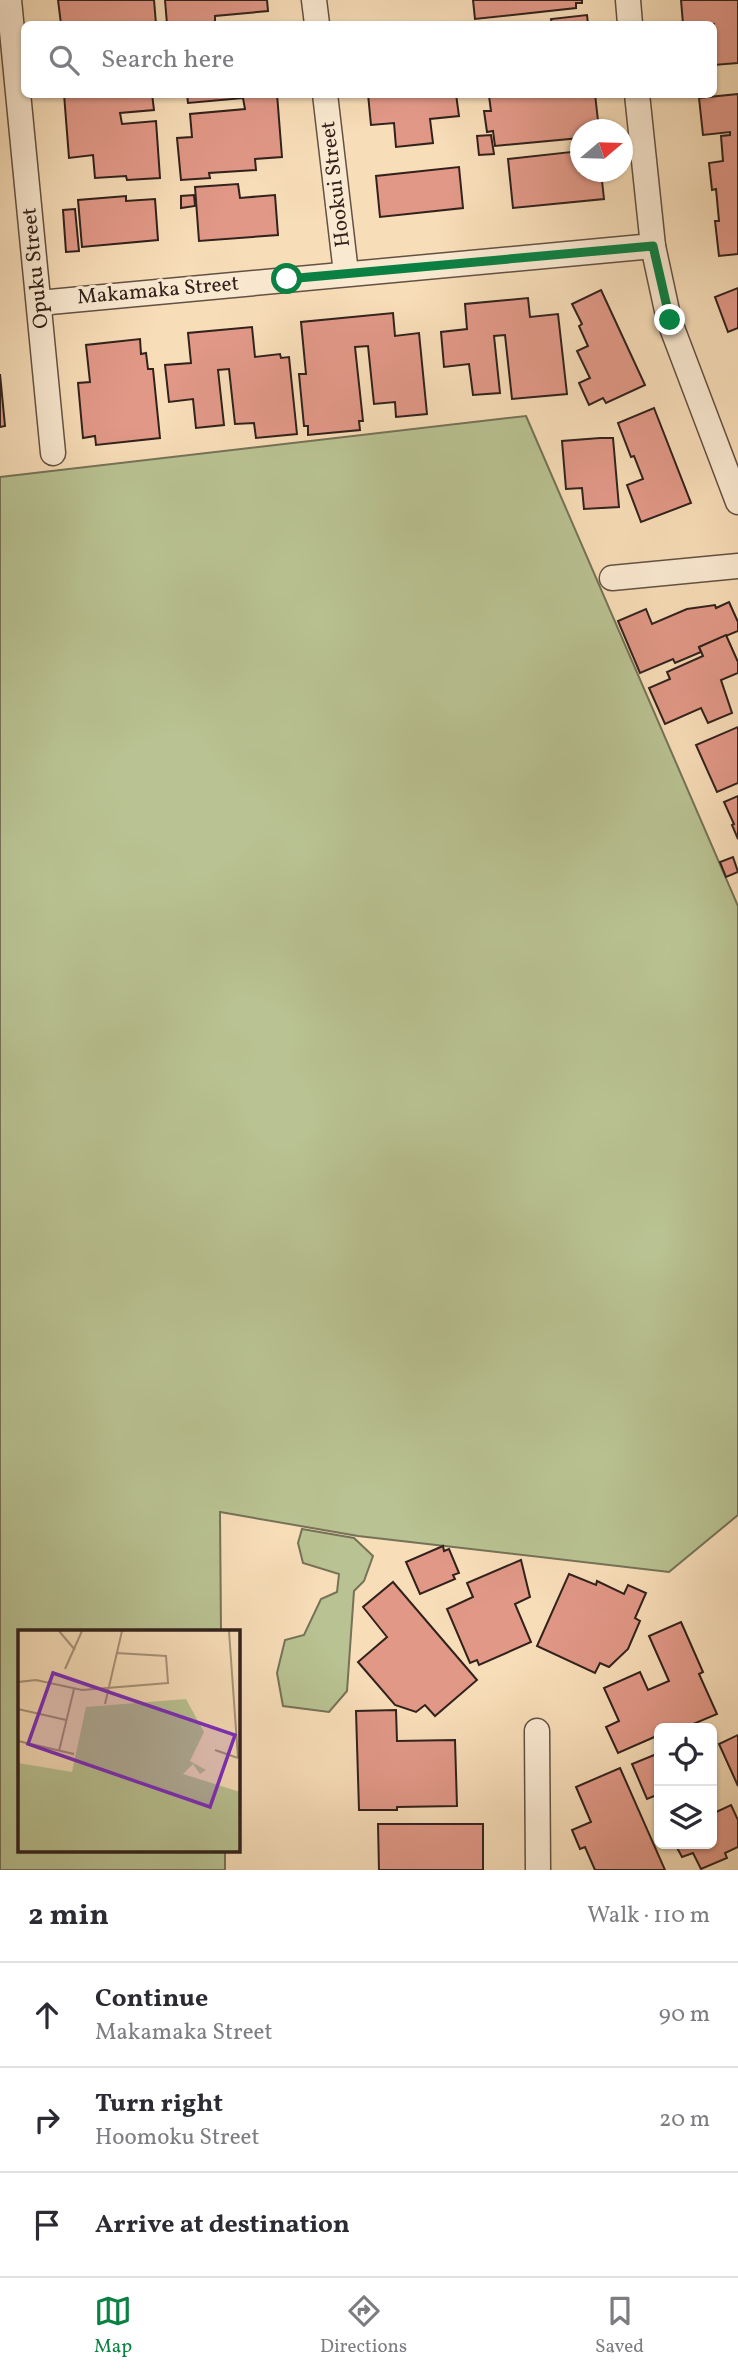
<!DOCTYPE html>
<meta charset="utf-8">
<style>
body{margin:0;font-family:Vollkorn,serif;background:#f7f7f7;color:#2b2b33}
.controls{position:absolute;right:21px;bottom:21px;display:grid;overflow:hidden;border-radius:10px;box-shadow:0 2px 5px #0004}
.controls button{width:63px;height:63px;display:grid;place-items:center;padding:0;border:0;border-bottom:2px solid #e1e1e2;background:#fff;color:#2b2b33;font:35px sans-serif}
.compass{position:absolute;left:570px;top:119px;width:63px;height:63px;border-radius:50%;background:#fff;box-shadow:0 2px 5px #0004;rotate:71deg}
.stop{position:absolute;width:21px;height:21px;margin:-16px;border:5px solid #0b8043;border-radius:50%;background:#fff}
.stop.end{background:#0b8043;border-color:#fff;box-shadow:0 2px 7px #0008}
.list{margin:0;padding:0;list-style:none}
h2{display:flex;justify-content:space-between;align-items:center;height:91px;margin:0;padding:0 28px;font-size:30px}
h2 small{font-size:23px;font-weight:400;color:#7c7c81}
.list li{display:grid;grid-template-columns:46px 1fr auto;gap:21px;align-items:center;box-sizing:border-box;height:105px;padding:0 28px;border-top:2px solid #e1e1e2}
.list b{display:block;font-size:26px;white-space:nowrap}
.list p{margin:0;font-size:23px;white-space:nowrap;color:#7c7c81}
.list em{font-size:23px;font-style:normal;color:#7c7c81}
.icon{flex:none;width:38px;height:38px;fill:none;stroke:currentColor;stroke-width:2;stroke-linecap:round;stroke-linejoin:round}
.map{position:relative;flex:none;width:738px;height:1870px;overflow:hidden}
.search{position:absolute;background:#fff;box-shadow:0 2px 5px #0004;left:21px;right:21px;top:21px;height:77px;display:flex;align-items:center;gap:18px;box-sizing:border-box;padding:0 24px;border-radius:10px;color:#7c7c81;font-size:26px}
.sheet{height:406px;background:#fff}
nav{display:flex;justify-content:space-around;align-items:center;box-sizing:border-box;height:98px;border-top:2px solid #e1e1e2;background:#fff;font-size:19px;color:#7c7c81}
nav a{display:grid;justify-items:center;gap:4px}
nav .on{color:#0b8043}
.map>svg:first-child{display:block}
</style>
<div class="map">
<svg width="738" height="1870" viewBox="0 0 738 1870">
<rect width="100%" height="100%" fill="#f7ddb8"/>
<filter id="stains"><feTurbulence type="fractalNoise" baseFrequency=".00286" numOctaves="4"/><feColorMatrix values="0 0 0 0 .2 0 0 0 0 .09 0 0 0 0 .02 0 0 0 .5 -.17"/></filter>
<radialGradient id="worn" r=".72"><stop offset=".6" stop-color="#630" stop-opacity="0"/><stop offset="1" stop-color="#630" stop-opacity=".3"/></radialGradient>
<g fill="#b9c292" stroke="#767257" stroke-width="2">
<polygon points="526,416 738,906 738,1515 669,1572 358,1536 220,1512 221,1632 19,1632 19,1851 225,1851 225,1870 0,1870 0,477"/>
<polygon points="302,1529 354,1538 373,1556 364,1581 354,1591 347,1691 329,1712 283,1706 277,1673 285,1640 304,1635 321,1599 337,1592 339,1574 303,1563 298,1543"/>
</g>
<g fill="#e19887" stroke="#32221c" stroke-width="2">
<polygon points="58,0 154,0 156,24 61,24"/>
<polygon points="165,0 267,0 268,11 215,16 215,23 167,24"/>
<polygon points="473,0 582,0 582,3 576,3 576,8 475,19"/>
<polygon points="681,0 738,0 738,63 714,65 714,24 683,24"/>
<polygon points="587,15 588,24 544,24 552,24 551,19"/>
<polygon points="64,94 152,94 154,110 120,113 122,124 156,121 160,178 127,180 126,176 95,178 93,155 69,158"/>
<polygon points="187,94 277,94 282,157 255,159 256,170 209,173 210,178 181,180 177,138 192,137 190,114 245,109 243,98 188,103"/>
<polygon points="368,94 456,94 459,116 430,119 433,143 396,147 394,123 371,125"/>
<polygon points="507,94 595,94 599,130 580,130 580,138 495,146 493,131 487,132 484,111 491,111 489,96"/>
<polygon points="738,94 738,254 719,256 715,221 719,221 716,189 712,190 709,163 723,161 721,136 730,135 730,132 703,135 699,98"/>
<polygon points="491,135 494,154 479,155 477,136"/>
<polygon points="580,151 580,172 601,172 604,199 513,208 508,159"/>
<polygon points="459,167 463,208 380,217 376,176"/>
<polygon points="238,184 240,198 275,195 278,235 199,241 195,187"/>
<polygon points="194,195 195,206 181,208 181,196"/>
<polygon points="126,196 126,201 155,199 158,240 82,247 78,200"/>
<polygon points="75,209 79,251 66,252 63,210"/>
<polygon points="738,288 738,328 728,332 715,297"/>
<polygon points="601,290 645,385 606,403 603,398 589,405 579,383 590,378 577,351 588,346 579,326 582,324 572,304"/>
<polygon points="528,298 530,317 558,314 567,394 512,399 505,335 494,336 500,393 473,395 469,364 444,367 441,332 467,329 465,304"/>
<polygon points="393,313 395,336 419,333 427,414 396,417 395,402 374,404 368,346 355,347 363,421 359,421 360,430 308,435 308,426 304,426 299,374 306,374 301,322"/>
<polygon points="252,327 255,357 280,354 281,358 289,357 297,434 256,438 254,423 235,424 229,369 218,370 224,425 196,428 193,399 169,402 165,365 191,363 188,333"/>
<polygon points="140,339 141,354 146,353 148,369 153,369 160,438 96,445 95,436 83,438 78,383 90,382 86,345"/>
<polygon points="0,374 5,426 0,427"/>
<polygon points="654,408 691,503 641,522 627,485 643,479 634,456 631,457 618,423"/>
<polygon points="600,438 613,438 619,507 584,509 582,488 566,489 562,441"/>
<polygon points="729,602 738,622 738,631 699,647 701,652 675,663 673,659 640,673 618,621 646,609 652,624 687,609 715,605 716,608"/>
<polygon points="726,635 738,662 738,673 721,680 732,713 708,723 701,708 665,724 649,688 670,679 667,672 703,656 699,647"/>
<polygon points="738,727 738,783 717,792 696,745"/>
<polygon points="738,796 738,839 732,825 734,824 724,802"/>
<polygon points="733,857 738,872 726,877 720,862"/>
<polygon points="443,1546 444,1551 449,1549 459,1573 453,1575 455,1579 420,1594 406,1562"/>
<polygon points="521,1560 530,1597 515,1604 531,1642 479,1665 477,1660 470,1663 447,1609 473,1597 467,1583"/>
<polygon points="569,1574 596,1585 597,1581 624,1594 628,1585 646,1593 635,1618 640,1621 628,1649 609,1667 600,1663 595,1673 537,1646"/>
<polygon points="393,1582 477,1680 435,1716 425,1705 416,1712 395,1705 358,1662 387,1637 363,1607"/>
<polygon points="681,1622 703,1672 699,1674 717,1714 684,1728 683,1725 675,1728 659,1728 659,1735 618,1753 606,1727 619,1721 604,1688 640,1672 648,1690 669,1681 649,1636"/>
<polygon points="396,1710 397,1741 455,1740 457,1806 397,1807 397,1810 359,1810 356,1711"/>
<polygon points="738,1735 738,1786 719,1744"/>
<polygon points="659,1753 659,1794 647,1799 632,1764"/>
<polygon points="620,1768 665,1870 595,1870 585,1847 580,1849 572,1830 591,1822 576,1787"/>
<polygon points="731,1805 738,1820 738,1847 725,1853 727,1858 701,1869 693,1853 682,1857 675,1844 712,1844 712,1814"/>
<polygon points="378,1824 483,1824 483,1870 379,1870"/>
</g>
<g fill="none" stroke-linecap="round" stroke-linejoin="round">
<defs>
<g id="minor">
<polyline points="9,0 53,453"/>
<polyline points="314,0 317,24"/>
<polyline points="628,0 630,24"/>
<polyline points="325,94 346,273"/>
<polyline points="637,94 653,246 669,320 738,502"/>
<polyline points="39,303 653,246"/>
<polyline points="612,578 738,566"/>
<polyline points="537,1731 538,1870"/>
</g>
</defs>
<use href="#minor" stroke="#635143" stroke-width="27"/>
<use href="#minor" stroke="#fae9d1" stroke-width="24"/>
</g>
<g fill="none" stroke-linecap="round" stroke-linejoin="round">
<polyline stroke="#0b8043" stroke-width="9" points="287,279 653,246 670,320"/>
</g>
<g text-anchor="middle" dominant-baseline="central" stroke-width="6" stroke-linejoin="round" paint-order="stroke">
<g font-size="21" fill="#32221c" stroke="#fae9d1">
<text transform="translate(336 184) rotate(-97)">Hookui Street</text>
<text transform="translate(36 268) rotate(-96)">Opuku Street</text>
<text transform="translate(158 291) rotate(-5)">Makamaka Street</text>
</g>
</g>
<g transform="translate(18 1630)">
<rect width="222" height="222" fill="#f7ddb8"/>
<path d="M168,69L186,102L172,131L188,140L182,144L175,134L165,144L222,162V222H0V133L54,142L68,77Z" fill="#b9c292"/>
<path fill="none" stroke="#a8927a" stroke-width="2" d="M41,1L57,20M211,1L220,128M47,39L64,1M0,52L18,50L64,60L150,53L148,26L98,23M87,74L104,1M0,79L48,90M0,111L56,124M197,120L220,128M41,121L56,59"/>
<path fill="#7b2cbf" fill-opacity="0.15" stroke="#7b2cbf" stroke-width="3.5" d="M35,43L217,105L192,177L10,114Z"/>
<rect width="222" height="222" fill="none" stroke="#32221c" stroke-width="3.5"/>
</g>
<rect width="100%" height="100%" filter="url(#stains)"/>
<rect width="100%" height="100%" fill="url(#worn)"/>
</svg>
<div class="controls">
<button><svg class="icon" aria-label="locate" viewBox="0 0 24 24"><circle cx="12" cy="12" r="6"/><path d="M12 2v4M12 18v4M2 12h4M18 12h4"/></svg></button>
<button><svg class="icon" aria-label="layers" viewBox="0 0 24 24"><path d="M12 4l9 5-9 5-9-5zM3 14l9 5 9-5"/></svg></button>
</div>
<svg class="compass" viewBox="-18 -18 36 36"><path d="M0-13l5 13h-10z" fill="#e53935"/><path d="M0 13l5-13h-10z" fill="#7c7c81"/></svg>
<div class="stop" style="left:287px;top:279px"></div>
<div class="stop end" style="left:670px;top:320px"></div>
<div class="search"><svg class="icon" aria-label="search" viewBox="0 0 24 24"><circle cx="10" cy="10" r="6"/><path d="M15 15l6 6"/></svg>Search here</div>
</div>
<section class="sheet">
<h2>2 min<small>Walk · 110 m</small></h2>
<ul class="list">
<li><svg class="icon" aria-label="ahead" viewBox="0 0 24 24"><path d="M12 20V5M6 11l6-6 6 6"/></svg><div><b>Continue</b><p>Makamaka Street</p></div><em>90 m</em></li>
<li><svg class="icon" aria-label="right" viewBox="0 0 24 24"><path d="M7 20v-9h11M14 6l5 5-5 5"/></svg><div><b>Turn right</b><p>Hoomoku Street</p></div><em>20 m</em></li>
<li><svg class="icon" aria-label="arrive" viewBox="0 0 24 24"><path d="M6 21V4h12l-3 4 3 4H6"/></svg><div><b>Arrive at destination</b></div></li>
</ul>
</section>
<nav>
<a class="on"><svg class="icon" aria-label="map" viewBox="0 0 24 24"><path d="M3 6l6-2 6 2 6-2v14l-6 2-6-2-6 2zM9 4v14M15 6v14"/></svg>Map</a>
<a><svg class="icon" aria-label="directions" viewBox="0 0 24 24"><path d="M12 3l9 9-9 9-9-9zM9 14v-3h6M13 9l2 2-2 2"/></svg>Directions</a>
<a><svg class="icon" aria-label="saved" viewBox="0 0 24 24"><path d="M7 4h10v16l-5-4-5 4z"/></svg>Saved</a>
</nav>
